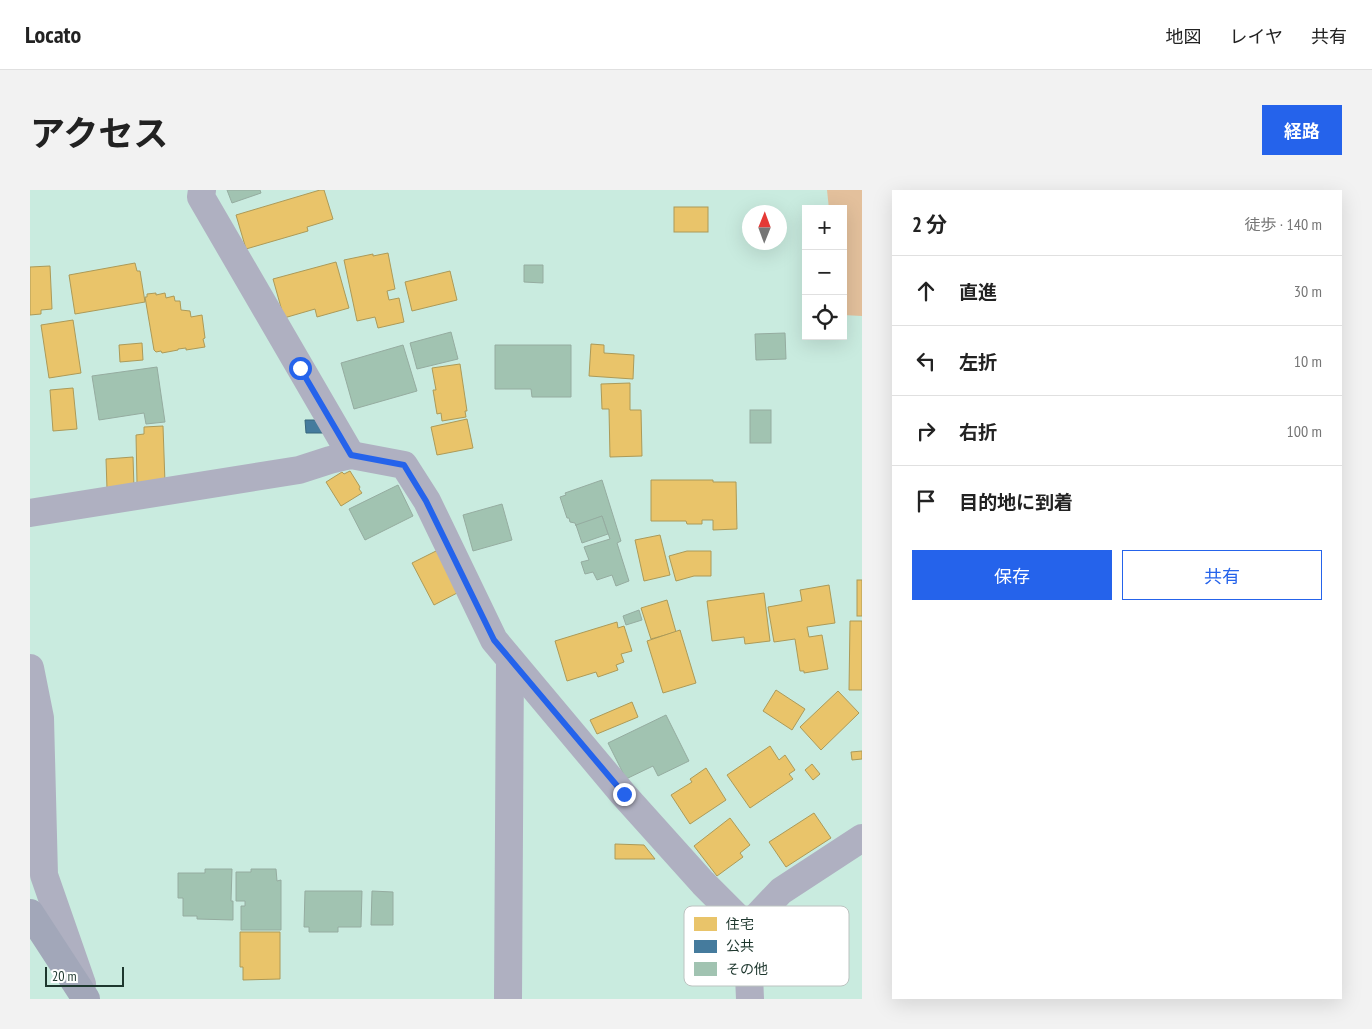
<!DOCTYPE html>
<html lang="ja">
<meta charset="utf-8">
<style>
body{margin:0;font-family:"PT Sans Narrow","Noto Sans JP",sans-serif;background:#f2f2f2;color:#222}
.controls{position:absolute;right:15px;top:15px;display:grid;overflow:hidden;border-radius:0px;box-shadow:0 5px 20px #0002}
.controls button{width:45px;height:45px;display:grid;place-items:center;padding:0;border:0;border-bottom:1px solid #e0e0e0;background:#fff;color:#222;font:25px sans-serif}
.compass{position:absolute;left:712px;top:15px;width:45px;height:45px;border-radius:50%;background:#fff;box-shadow:0 5px 20px #0002;rotate:1deg}
.scale{position:absolute;left:15px;bottom:12px;width:79px;box-sizing:border-box;padding-left:5px;border:2px solid #1e372e;border-top:0;font-size:14px;line-height:18px;white-space:nowrap;color:#1e372e;-webkit-text-stroke:4px #fff;paint-order:stroke}
.stop{position:absolute;width:15px;height:15px;margin:-11px;border:4px solid #2563eb;border-radius:50%;background:#fff}
.stop.end{background:#2563eb;border-color:#fff;box-shadow:0 1px 5px #0008}
.list{margin:0;padding:0;list-style:none}
h2{display:flex;justify-content:space-between;align-items:center;height:65px;margin:0;padding:0 20px;font-size:21px}
h2 small{font-size:16px;font-weight:400;color:#767676}
.list li{display:grid;grid-template-columns:32px 1fr auto;gap:15px;align-items:center;box-sizing:border-box;height:70px;padding:0 20px;border-top:1px solid #e0e0e0}
.list b{display:block;font-size:19px;white-space:nowrap}
.list em{font-size:16px;font-style:normal;color:#767676}
.actions{display:flex;gap:10px;padding:15px 20px}
.actions a{flex:1;padding:11px 0;border:1px solid #2563eb;border-radius:0px;text-align:center;font-size:18px;color:#2563eb}
.actions .main{background:#2563eb;color:#fff}
.icon{flex:none;width:28px;height:28px;fill:none;stroke:currentColor;stroke-width:2;stroke-linecap:round;stroke-linejoin:round}
.map{position:relative;flex:none;width:832px;height:809px;overflow:hidden;border-radius:0px}
header{display:flex;align-items:center;gap:30px;box-sizing:border-box;height:70px;padding:0 25px;background:#fff;border-bottom:1px solid #e0e0e0}
header strong{font-size:24px}
nav{display:flex;gap:28px;margin-inline-start:auto;font-size:18px}
.intro{display:flex;align-items:center;justify-content:space-between;box-sizing:border-box;height:120px;padding:0 30px}
h1{margin:0;font-size:35px}
.button{padding:12px 22px;border-radius:0px;background:#2563eb;color:#fff;font-size:18px;font-weight:700}
main{display:flex;gap:30px;padding:0 30px}
aside{flex:1;background:#fff;border-radius:0px;box-shadow:0 5px 20px #0002}
.map>svg:first-child{display:block}
</style>
<header>
<strong>Locato</strong>
<nav><a>地図</a><a>レイヤ</a><a>共有</a></nav>
</header>
<div class="intro"><h1>アクセス</h1><a class="button">経路</a></div>
<main>
<div class="map">
<svg width="832" height="809" viewBox="0 0 832 809">
<rect width="100%" height="100%" fill="#c9ebdf"/>
<polygon fill="#e3c09c" points="797,0 832,0 832,126 813,125 813,19 799,19"/>
<g fill="#e9c46a" stroke="#ac9a58">
<polygon points="290,0 294,0 303,29 277,37 278,41 216,59 206,25"/>
<rect x="644" y="17" width="34" height="25"/>
<polygon points="358,63 365,99 357,101 359,110 369,108 374,132 348,138 345,127 327,131 314,70 343,64 343,66"/>
<polygon points="306,72 319,118 287,127 285,119 254,128 243,89"/>
<polygon points="105,73 107,81 110,81 115,112 45,124 39,85"/>
<polygon points="20,76 22,119 11,120 11,124 0,125 0,77"/>
<polygon points="420,81 427,110 382,121 375,92"/>
<polygon points="126,103 126,105 135,103 136,108 144,106 145,111 150,111 151,120 160,121 161,127 172,125 175,148 173,149 175,157 156,160 156,158 148,159 148,160 132,163 131,161 126,162 124,160 115,107 117,107 117,104"/>
<polygon points="43,130 51,183 19,188 11,135"/>
<polygon points="112,153 113,170 90,172 89,155"/>
<polygon points="561,154 574,155 574,163 604,165 603,189 559,186"/>
<polygon points="430,174 437,221 435,221 436,227 412,231 411,223 407,224 403,200 406,200 402,178"/>
<polygon points="600,193 600,220 611,220 612,266 580,267 579,219 572,219 571,194"/>
<polygon points="43,198 47,239 23,241 20,200"/>
<polygon points="437,229 443,258 407,265 401,237"/>
<polygon points="133,236 135,293 107,293 106,245 114,244 114,237"/>
<polygon points="103,267 104,298 77,299 76,269"/>
<polygon points="320,281 330,297 329,299 332,303 311,316 296,292 312,282 314,284"/>
<polygon points="621,290 683,290 683,292 706,292 707,339 683,340 683,330 672,330 672,334 657,334 656,331 621,331"/>
<polygon points="630,345 640,385 614,391 605,350"/>
<polygon points="408,360 429,402 404,415 382,373"/>
<polygon points="657,361 681,361 681,386 664,386 646,391 639,366"/>
<rect x="827" y="390" width="5" height="36"/>
<polygon points="799,395 805,433 777,437 779,447 792,445 798,479 774,483 774,481 770,481 765,449 744,452 738,417 772,411 770,400"/>
<polygon points="734,403 740,451 715,454 714,447 682,451 677,411"/>
<polygon points="637,410 646,442 621,449 611,418"/>
<polygon points="820,431 832,431 832,500 819,500"/>
<polygon points="587,432 588,438 594,436 602,461 591,464 594,472 586,475 588,480 568,487 566,482 537,491 525,451"/>
<polygon points="650,440 666,493 633,503 617,451"/>
<polygon points="746,500 775,519 762,540 733,521"/>
<polygon points="808,501 829,523 791,560 770,537"/>
<polygon points="602,512 608,527 567,544 560,530"/>
<polygon points="740,556 749,570 755,565 765,580 759,584 763,589 720,618 697,585"/>
<polygon points="832,561 832,569 822,570 821,562"/>
<polygon points="782,574 790,584 783,590 775,580"/>
<polygon points="676,578 696,610 660,634 641,605 662,592 660,589"/>
<polygon points="784,623 801,648 756,677 739,652"/>
<polygon points="700,628 720,655 710,663 713,667 687,686 664,656"/>
<polygon points="585,654 614,655 625,669 585,669"/>
<polygon points="210,742 250,742 250,789 213,790 213,777 210,777"/>
</g>
<polygon fill="#457b9d" stroke="#39677c" points="275,230 292,230 293,243 276,243"/>
<g fill="#a1c3b1" stroke="#95aca0">
<polygon points="197,0 230,0 231,3 202,13"/>
<polygon points="494,75 513,75 513,93 494,92"/>
<polygon points="421,142 428,169 387,179 380,153"/>
<polygon points="755,143 756,169 726,170 725,144"/>
<polygon points="373,155 387,201 324,219 311,173"/>
<polygon points="465,155 541,155 541,207 502,207 501,199 465,199"/>
<polygon points="127,177 135,232 116,234 114,223 69,230 62,186"/>
<rect x="720" y="220" width="21" height="33"/>
<polygon points="572,290 591,351 587,353 599,391 586,396 582,385 567,390 563,382 555,384 551,372 559,370 554,357 580,349 572,326 546,336 545,333 540,332 539,328 537,328 530,307 536,305 535,303"/>
<polygon points="368,295 383,326 335,350 319,319"/>
<polygon points="472,314 482,350 443,361 433,325"/>
<polygon points="572,326 578,344 552,353 546,335"/>
<polygon points="609,420 612,430 596,435 593,426"/>
<polygon points="636,525 659,571 628,586 623,576 596,589 578,553"/>
<polygon points="175,679 202,679 201,711 203,711 203,730 167,729 167,726 153,726 153,708 148,708 148,683 175,683"/>
<polygon points="221,679 246,679 247,691 251,690 251,740 211,740 211,716 215,716 215,711 206,711 206,682 221,682"/>
<polygon points="275,701 332,701 331,737 308,737 308,742 279,742 279,737 274,737"/>
<polygon points="342,701 363,702 363,735 341,735"/>
</g>
<g fill="none" stroke-linecap="round" stroke-linejoin="round">
<g stroke="#afb0c1" stroke-width="28">
<polyline points="172,0 171,7 321,265"/>
<polyline points="0,323 269,280 300,270 321,265 374,275 397,311 464,450 593,604 673,693 717,737 720,809"/>
<polyline points="0,478 10,528 14,685 52,794"/>
<polyline points="717,737 751,701 832,648"/>
<polyline points="478,809 480,470"/>
</g>
<polyline stroke="#a2a7b9" stroke-width="28" points="0,723 56,809"/>
</g>
<g fill="none" stroke-linecap="round" stroke-linejoin="round">
<polyline stroke="#2563eb" stroke-width="6" points="270,178 321,265 374,275 396,311 464,450 594,604"/>
</g>
<rect x="654" y="716" width="165" height="80" rx="8" fill="#fff" stroke="#bcc3c0" stroke-width="1"/>
<rect x="664" y="727" width="23" height="14" fill="#e9c46a"/>
<rect x="664" y="750" width="23" height="13" fill="#457b9d"/>
<rect x="664" y="772" width="23" height="14" fill="#a1c3b1"/>
<g font-size="14" fill="#1e372e">
<text x="696" y="739">住宅</text>
<text x="696" y="761">公共</text>
<text x="696" y="784">その他</text>
</g>
</svg>
<div class="controls">
<button>+</button>
<button>−</button>
<button><svg class="icon" aria-label="locate" viewBox="0 0 24 24"><circle cx="12" cy="12" r="6"/><path d="M12 2v4M12 18v4M2 12h4M18 12h4"/></svg></button>
</div>
<svg class="compass" viewBox="-18 -18 36 36"><path d="M0-13l5 13h-10z" fill="#e53935"/><path d="M0 13l5-13h-10z" fill="#767676"/></svg>
<div class="scale">20 m</div>
<div class="stop" style="left:270px;top:178px"></div>
<div class="stop end" style="left:594px;top:604px"></div>
</div>
<aside>
<h2>2 分<small>徒歩 · 140 m</small></h2>
<ul class="list">
<li><svg class="icon" aria-label="ahead" viewBox="0 0 24 24"><path d="M12 20V5M6 11l6-6 6 6"/></svg><div><b>直進</b></div><em>30 m</em></li>
<li><svg class="icon" aria-label="left" viewBox="0 0 24 24"><path d="M17 20v-9H6M10 6l-5 5 5 5"/></svg><div><b>左折</b></div><em>10 m</em></li>
<li><svg class="icon" aria-label="right" viewBox="0 0 24 24"><path d="M7 20v-9h11M14 6l5 5-5 5"/></svg><div><b>右折</b></div><em>100 m</em></li>
<li><svg class="icon" aria-label="arrive" viewBox="0 0 24 24"><path d="M6 21V4h12l-3 4 3 4H6"/></svg><div><b>目的地に到着</b></div></li>
</ul>
<div class="actions"><a class="main">保存</a><a>共有</a></div>
</aside>
</main>
